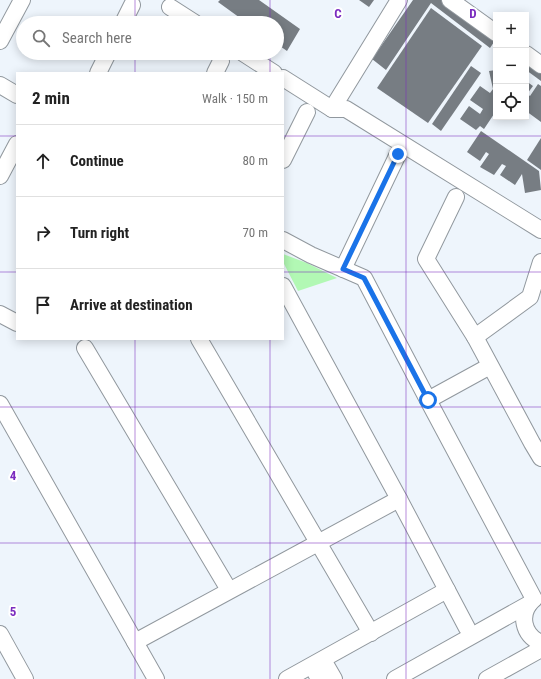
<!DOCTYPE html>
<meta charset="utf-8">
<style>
body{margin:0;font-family:"Roboto Condensed",sans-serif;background:#f6f6f6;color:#222}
.controls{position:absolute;right:12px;top:12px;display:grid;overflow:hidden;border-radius:0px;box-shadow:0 2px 10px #0003}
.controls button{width:36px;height:36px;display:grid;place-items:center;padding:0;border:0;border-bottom:1px solid #e0e0e0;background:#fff;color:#222;font:20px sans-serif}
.stop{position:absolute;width:12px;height:12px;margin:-9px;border:3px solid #1a73e8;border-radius:50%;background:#fff}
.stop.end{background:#1a73e8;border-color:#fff;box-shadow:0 1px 4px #0008}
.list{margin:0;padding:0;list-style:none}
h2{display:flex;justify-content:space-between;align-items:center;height:52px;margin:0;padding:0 16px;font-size:17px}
h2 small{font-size:13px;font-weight:400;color:#767676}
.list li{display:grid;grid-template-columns:26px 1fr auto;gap:12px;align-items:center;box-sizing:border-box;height:72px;padding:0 16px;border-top:1px solid #e0e0e0}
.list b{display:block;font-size:15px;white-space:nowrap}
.list em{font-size:13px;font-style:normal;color:#767676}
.icon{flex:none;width:22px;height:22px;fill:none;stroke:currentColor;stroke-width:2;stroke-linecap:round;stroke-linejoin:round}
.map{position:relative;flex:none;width:541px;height:679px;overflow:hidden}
.search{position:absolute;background:#fff;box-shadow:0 2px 10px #0003;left:16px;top:16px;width:268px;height:44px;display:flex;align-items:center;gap:10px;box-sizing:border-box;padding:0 14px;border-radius:22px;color:#767676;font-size:15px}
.panel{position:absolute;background:#fff;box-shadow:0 2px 10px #0003;left:16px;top:72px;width:268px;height:268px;border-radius:0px}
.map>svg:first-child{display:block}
</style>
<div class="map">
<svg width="541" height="679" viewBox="0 0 541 679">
<rect width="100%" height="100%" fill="#eef5fc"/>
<polygon fill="#b2f8b4" points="283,254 307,263 337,278 298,291 283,262"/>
<g fill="#777d83">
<polygon points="220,0 259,0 300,29 287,51 277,44 277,23 247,23 218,2"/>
<polygon points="359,0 374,0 369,7"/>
<polygon points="413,0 445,0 496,39 490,48 431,3 386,70 372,59"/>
<polygon points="431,8 482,46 428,123 377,88"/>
<polygon points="526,61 541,72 541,81 526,70"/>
<polygon points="471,66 481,73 441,131 432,124"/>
<polygon points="496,70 496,111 484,129 480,126 476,130 460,119 469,106 480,114 483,109 470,100 480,86 490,93 493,89 489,71"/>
<polygon points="526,81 533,86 527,94 530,96 538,84 541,86 541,122 526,111"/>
<polygon points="481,131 539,171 541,190 525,193 522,174 515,185 500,175 506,166 502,164 494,175 480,167 489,154 486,152 480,161 467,152"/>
<polygon points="541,138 541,170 527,160"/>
</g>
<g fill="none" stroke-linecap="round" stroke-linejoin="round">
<defs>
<g id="minor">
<polyline points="450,0 496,33"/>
<polyline points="170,7 195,23"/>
<polyline points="123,23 132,5"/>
<polyline points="0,41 22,0"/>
<polyline points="243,53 274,73"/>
<polyline points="526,54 541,65"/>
<polyline points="98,73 108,53"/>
<polyline points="215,73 221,61"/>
<polyline points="283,78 332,109 346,109 541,230"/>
<polyline points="0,85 17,95"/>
<polyline points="332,109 399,0"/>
<polyline points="283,160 307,112"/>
<polyline points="0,176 17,144"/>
<polyline points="456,197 426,259 475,337 532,443 541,458"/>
<polyline points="283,240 311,255 364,278 428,400 534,599"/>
<polyline points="343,269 398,154"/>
<polyline points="283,286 399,499 467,628"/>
<polyline points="0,314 17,323"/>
<polyline points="475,337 530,297 541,262"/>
<polyline points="199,339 371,633"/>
<polyline points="85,348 229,590"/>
<polyline points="428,400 490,366"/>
<polyline points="0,404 156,679"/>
<path d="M533,600C518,614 523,635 541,643"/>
<polyline points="0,634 25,679"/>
<polyline points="135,642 399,499"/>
<polyline points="323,660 334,679"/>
<polyline points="312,666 319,679"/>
<polyline points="287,679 447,590"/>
<polyline points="395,679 529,604"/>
<polyline points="487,679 541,649"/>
</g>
</defs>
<use href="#minor" stroke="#91989e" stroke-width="18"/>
<use href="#minor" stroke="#fff" stroke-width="16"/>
</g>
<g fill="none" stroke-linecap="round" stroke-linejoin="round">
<polyline stroke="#1a73e8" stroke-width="5" points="398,154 343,269 364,278 428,400"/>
</g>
<path fill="none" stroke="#7b2cbf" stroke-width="1" stroke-opacity="0.55" d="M135,0V23M270,0V23M406,0V679M135,53V73M270,53V73M0,136H17M283,136H541M0,272H17M283,272H541M135,339V679M270,339V679M0,407H541M0,543H541"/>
<g font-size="13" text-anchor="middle" font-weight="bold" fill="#7b2cbf" stroke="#fff" stroke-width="4" stroke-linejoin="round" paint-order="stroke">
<text x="338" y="18">C</text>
<text x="473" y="18">D</text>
<text x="13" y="480">4</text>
<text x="13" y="616">5</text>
</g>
</svg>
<div class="controls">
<button>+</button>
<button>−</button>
<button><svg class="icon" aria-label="locate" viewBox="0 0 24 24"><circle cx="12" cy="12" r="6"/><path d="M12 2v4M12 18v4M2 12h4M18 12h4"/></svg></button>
</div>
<div class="stop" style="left:428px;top:400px"></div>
<div class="stop end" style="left:398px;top:154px"></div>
<div class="search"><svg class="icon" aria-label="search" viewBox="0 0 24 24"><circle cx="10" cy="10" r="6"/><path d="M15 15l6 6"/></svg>Search here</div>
<section class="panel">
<h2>2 min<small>Walk · 150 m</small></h2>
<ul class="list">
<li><svg class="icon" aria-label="ahead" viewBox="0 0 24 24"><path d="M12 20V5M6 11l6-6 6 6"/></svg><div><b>Continue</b></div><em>80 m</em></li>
<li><svg class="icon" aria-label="right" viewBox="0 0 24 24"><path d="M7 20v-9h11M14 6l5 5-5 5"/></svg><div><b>Turn right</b></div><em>70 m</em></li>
<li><svg class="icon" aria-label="arrive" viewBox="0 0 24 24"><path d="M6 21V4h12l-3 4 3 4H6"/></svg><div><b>Arrive at destination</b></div></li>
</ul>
</section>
</div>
